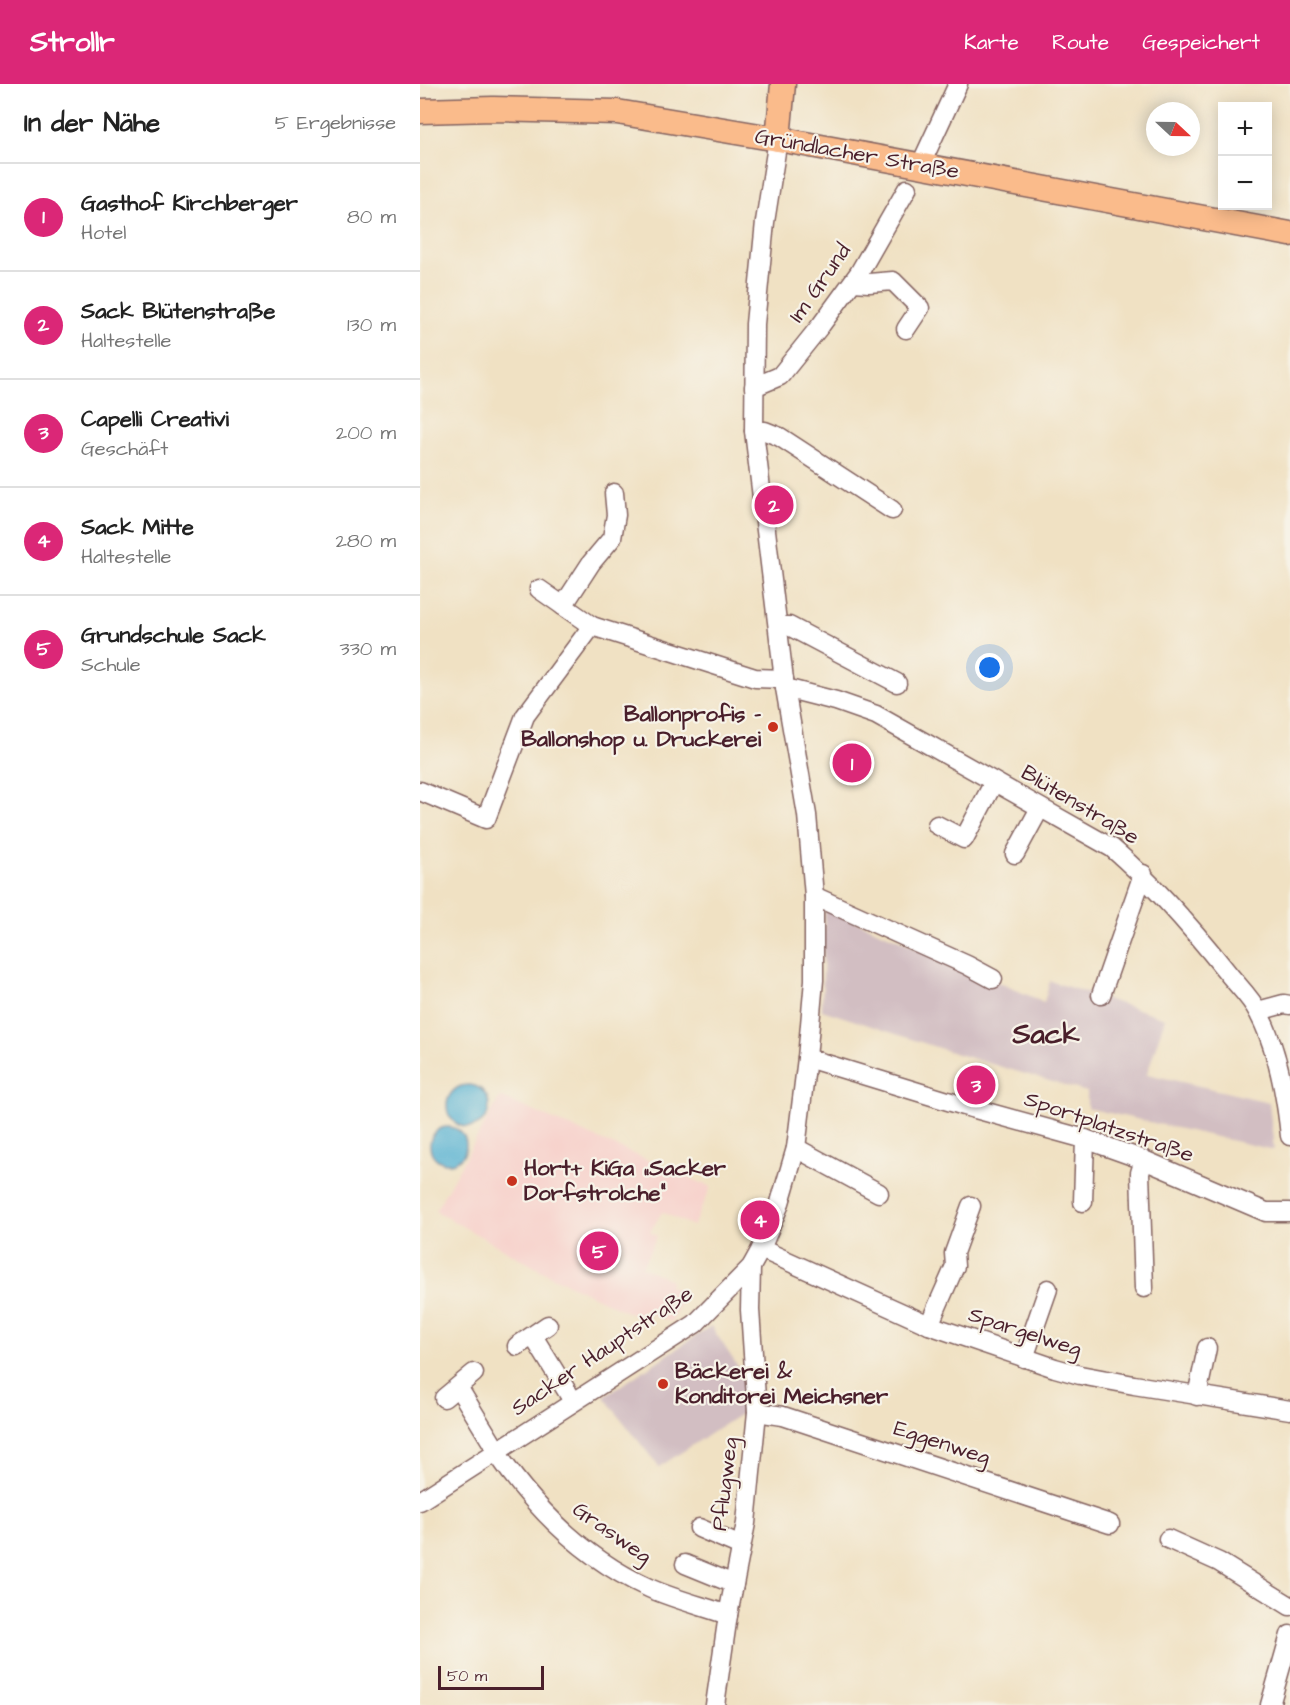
<!DOCTYPE html>
<html lang="de">
<meta charset="utf-8">
<style>
body{margin:0;font-family:"Architects Daughter",sans-serif;background:#f6f6f6;color:#222}
.controls{position:absolute;right:18px;top:18px;display:grid;overflow:hidden;border-radius:0px;box-shadow:0 3px 15px #0003}
.controls button{width:54px;height:54px;display:grid;place-items:center;padding:0;border:0;border-bottom:2px solid #e0e0e0;background:#fff;color:#222;font:30px sans-serif}
.compass{position:absolute;left:726px;top:18px;width:54px;height:54px;border-radius:50%;background:#fff;box-shadow:0 3px 15px #0003;rotate:112deg}
.scale{position:absolute;left:18px;bottom:15px;width:106px;box-sizing:border-box;padding-left:6px;border:3px solid #4a1f2b;border-top:0;font-size:16px;line-height:21px;white-space:nowrap;color:#4a1f2b;-webkit-text-stroke:4px #f7f3e8;paint-order:stroke}
.you{position:absolute;left:570px;top:584px;width:21px;height:21px;margin:-15px;border:4px solid #fff;border-radius:50%;background:#1a73e8;box-shadow:0 0 0 9px #1a73e833}
.badge{display:grid;place-items:center;width:39px;height:39px;border-radius:50%;background:#db2777;color:#fff;font-size:20px;font-weight:700}
.pin{position:absolute;translate:-50% -50%;border:3px solid #fff;box-shadow:0 2px 6px #0006}
.list{margin:0;padding:0;list-style:none}
h2{display:flex;justify-content:space-between;align-items:center;height:78px;margin:0;padding:0 24px;font-size:26px}
h2 small{font-size:20px;font-weight:400;color:#767676}
.list li{display:grid;grid-template-columns:39px 1fr auto;gap:18px;align-items:center;box-sizing:border-box;height:108px;padding:0 24px;border-top:2px solid #e0e0e0}
.list b{display:block;font-size:22px;white-space:nowrap}
.list p{margin:0;font-size:20px;white-space:nowrap;color:#767676}
.list em{font-size:20px;font-style:normal;color:#767676}
.map{position:relative;flex:none;width:870px;height:1621px;overflow:hidden}
header{display:flex;align-items:center;gap:36px;box-sizing:border-box;height:84px;padding:0 30px;background:#db2777;color:#fff}
header strong{font-size:28px}
nav{display:flex;gap:33px;margin-inline-start:auto;font-size:21px}
main{display:flex}
aside{flex:1;background:#fff}
.map>svg:first-child{display:block}
</style>
<header>
<strong>Strollr</strong>
<nav><a>Karte</a><a>Route</a><a>Gespeichert</a></nav>
</header>
<main>
<aside>
<h2>In der Nähe<small>5 Ergebnisse</small></h2>
<ul class="list">
<li><span class="badge">1</span><div><b>Gasthof Kirchberger</b><p>Hotel</p></div><em>80 m</em></li>
<li><span class="badge">2</span><div><b>Sack Blütenstraße</b><p>Haltestelle</p></div><em>130 m</em></li>
<li><span class="badge">3</span><div><b>Capelli Creativi</b><p>Geschäft</p></div><em>200 m</em></li>
<li><span class="badge">4</span><div><b>Sack Mitte</b><p>Haltestelle</p></div><em>280 m</em></li>
<li><span class="badge">5</span><div><b>Grundschule Sack</b><p>Schule</p></div><em>330 m</em></li>
</ul>
</aside>
<div class="map">
<svg width="870" height="1621" viewBox="0 0 870 1621">
<rect width="100%" height="100%" fill="#f7f3e8"/>
<filter id="ink" filterUnits="userSpaceOnUse"><feTurbulence type="fractalNoise" baseFrequency=".0167" numOctaves="2"/><feDisplacementMap in="SourceGraphic" scale="12" xChannelSelector="R" yChannelSelector="G"/><feConvolveMatrix kernelMatrix="1 2 1 2 8 2 1 2 1" color-interpolation-filters="sRGB"/></filter>
<filter id="wash" filterUnits="userSpaceOnUse"><feTurbulence type="fractalNoise" baseFrequency=".008" numOctaves="4" result="noise"/><feDisplacementMap in="SourceGraphic" scale="24" xChannelSelector="R" yChannelSelector="G"/><feGaussianBlur stdDeviation="1.35" result="paint"/><feColorMatrix in="noise" values="0 0 0 0 0 0 0 0 0 0 0 0 0 0 0 0 0 1.4 0 .05"/><feComposite in="paint" operator="in"/></filter>
<g filter="url(#wash)">
<rect width="100%" height="100%" fill="#f0e1c3"/>
<polygon fill="#f7d0ca" points="80,1013 291,1103 273,1142 242,1128 230,1148 237,1152 222,1183 251,1196 249,1202 265,1209 251,1238 222,1226 218,1233 131,1192 15,1127"/>
<g fill="#d2bec2">
<polygon points="405,824 624,918 630,897 745,934 727,990 849,1018 854,1066 667,1024 667,1008 534,969 402,926"/>
<polygon points="291,1242 326,1295 325,1327 239,1383 184,1313"/>
</g>
<g fill="#52b0d1" stroke="#4e687e" stroke-width="1.5">
<circle cx="48" cy="1022" r="21"/>
<circle cx="28" cy="1061" r="18"/>
</g>
</g>
<g filter="url(#ink)">
<g fill="none" stroke-linecap="round" stroke-linejoin="round">
<defs>
<g id="minor">
<polyline points="500,82 538,0"/>
<polyline points="433,198 449,199 473,197 500,224 486,245"/>
<polyline points="334,303 360,292 401,241 439,189 487,105"/>
<polyline points="334,347 345,347 360,353 472,426"/>
<polyline points="119,505 172,542 335,594 364,595"/>
<polyline points="143,522 171,479 192,454 196,431 194,409"/>
<polyline points="358,542 369,542 477,599"/>
<path d="M365,604L416,617L456,631L692,764C735,801 772,844 807,888C817,901 831,914 838,928C857,963 866,1013 870,1052"/>
<polyline points="0,707 66,735 105,632 172,542"/>
<polyline points="517,741 544,755 574,698"/>
<polyline points="595,770 620,724"/>
<polyline points="394,812 547,881 573,895"/>
<polyline points="681,911 723,790"/>
<polyline points="838,927 864,920 870,921"/>
<polyline points="387,974 541,1021 665,1055 724,1076 846,1128 870,1128"/>
<polyline points="376,1064 459,1109"/>
<polyline points="724,1076 720,1089 724,1204"/>
<polyline points="663,1118 665,1055"/>
<polyline points="341,1165 509,1241 635,1284 660,1291 714,1301 870,1326"/>
<polyline points="509,1241 535,1182 534,1169 551,1122"/>
<polyline points="113,1252 153,1317"/>
<polyline points="97,1262 128,1241"/>
<polyline points="604,1274 628,1205"/>
<polyline points="38,1303 77,1367"/>
<polyline points="777,1312 787,1264"/>
<polyline points="24,1314 54,1289"/>
<polyline points="337,1328 363,1332 690,1440"/>
<path d="M76,1368C115,1425 165,1475 229,1504C254,1515 282,1522 308,1531"/>
<polyline points="0,1417 275,1240 331,1183 341,1165 359,1122 376,1064 387,974 394,896 394,812 387,731 365,604 334,347 335,240 345,138 358,55"/>
<polyline points="279,1444 321,1462"/>
<polyline points="748,1455 799,1478 870,1522"/>
<polyline points="265,1480 314,1500"/>
<polyline points="295,1621 308,1531 326,1439 337,1328 330,1226 331,1183"/>
<polyline points="850,1621 870,1551"/>
</g>
<g id="major">
<polyline points="0,27 73,25 197,28 358,55 870,150"/>
<polyline points="358,55 363,0"/>
</g>
</defs>
<use href="#minor" stroke="#846360" stroke-width="21"/>
<use href="#major" stroke="#846360" stroke-width="27"/>
<use href="#minor" stroke="#fff" stroke-width="18"/>
<use href="#major" stroke="#fabb8b" stroke-width="24"/>
</g>
</g>
<g fill="#c8321e" stroke="#f7f3e8" stroke-width="2">
<circle cx="353" cy="643" r="6"/>
<circle cx="92" cy="1097" r="6"/>
<circle cx="243" cy="1300" r="6"/>
</g>
<g text-anchor="middle" dominant-baseline="central" stroke-width="4.5" stroke-linejoin="round" paint-order="stroke">
<g font-size="22" fill="#4a1f2b" stroke="#f7f3e8">
<text transform="translate(437 70) rotate(10)">Gründlacher Straße</text>
<text transform="translate(400 199) rotate(-55)">Im Grund</text>
<text transform="translate(660 721) rotate(31)">Blütenstraße</text>
<text transform="translate(689 1043) rotate(19)">Sportplatzstraße</text>
<text transform="translate(605 1248) rotate(18)">Spargelweg</text>
<text transform="translate(182 1267) rotate(-34)">Sacker Hauptstraße</text>
<text transform="translate(522 1359) rotate(18)">Eggenweg</text>
<text transform="translate(305 1400) rotate(-83)">Pflugweg</text>
<text transform="translate(192 1449) rotate(35)">Grasweg</text>
</g>
<g font-size="22" font-weight="bold" fill="#4a1f2b" stroke="#f7f3e8" text-anchor="start">
<text x="341" y="630" text-anchor="end">Ballonprofis -<tspan x="341" dy="25">Ballonshop u. Druckerei</tspan></text>
<text x="104" y="1084">Hort+ KiGa „Sacker<tspan x="104" dy="25">Dorfstrolche“</tspan></text>
<text x="255" y="1287">Bäckerei &amp;<tspan x="255" dy="25">Konditorei Meichsner</tspan></text>
</g>
<g font-size="28" font-weight="bold" fill="#4a1f2b" stroke="#f7f3e8">
<text x="626" y="950">Sack</text>
</g>
</g>
</svg>
<div class="controls">
<button>+</button>
<button>−</button>
</div>
<svg class="compass" viewBox="-18 -18 36 36"><path d="M0-13l5 13h-10z" fill="#e53935"/><path d="M0 13l5-13h-10z" fill="#767676"/></svg>
<div class="scale">50 m</div>
<div class="you"></div>
<div class="pin badge" style="left:432px;top:679px">1</div>
<div class="pin badge" style="left:354px;top:421px">2</div>
<div class="pin badge" style="left:556px;top:1001px">3</div>
<div class="pin badge" style="left:340px;top:1136px">4</div>
<div class="pin badge" style="left:179px;top:1167px">5</div>
</div>
</main>
